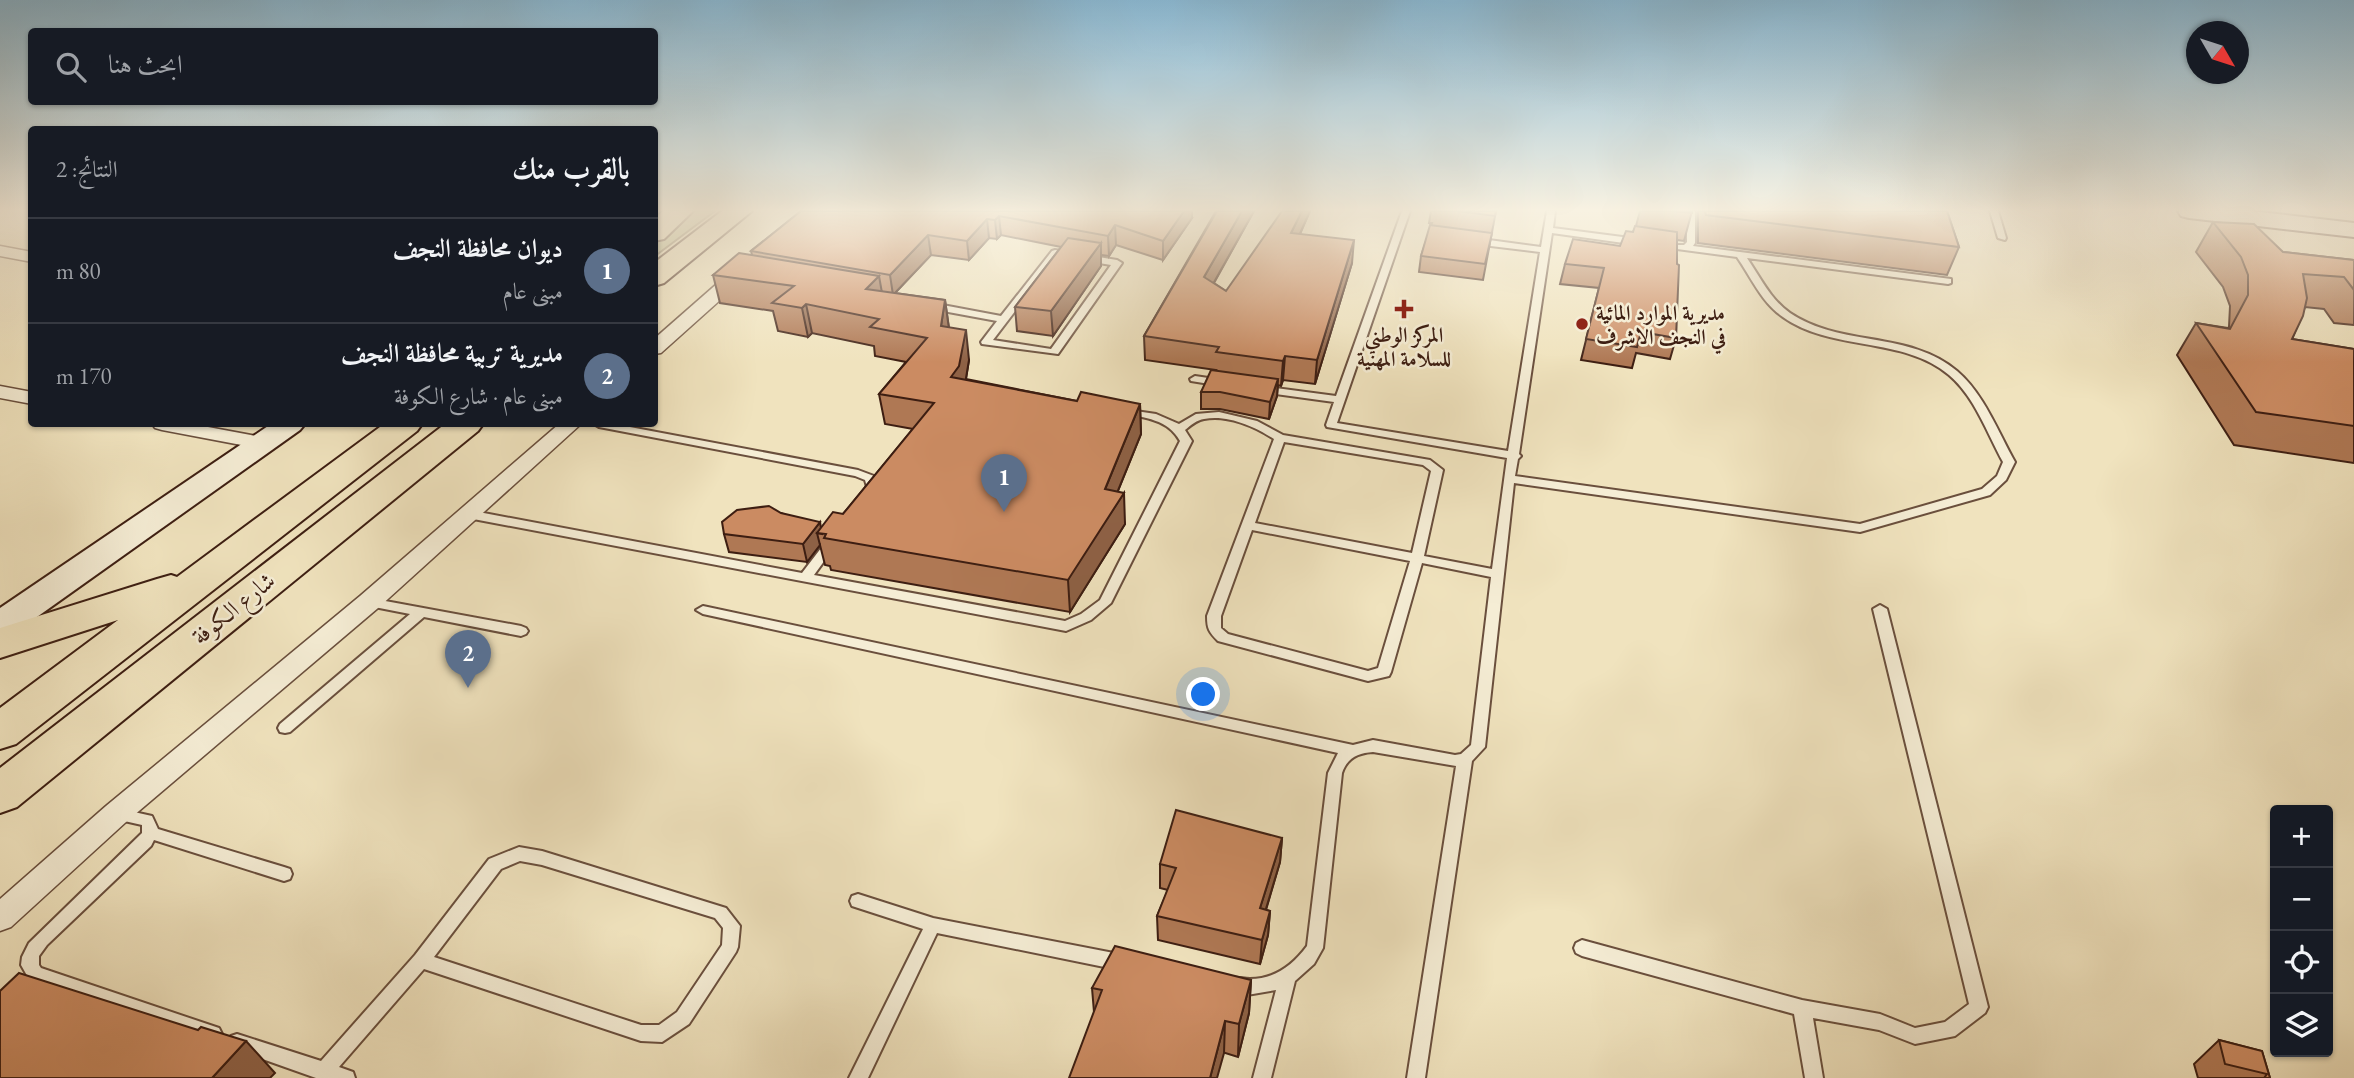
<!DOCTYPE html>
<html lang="ar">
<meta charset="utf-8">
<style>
body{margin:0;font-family:"EB Garamond",Amiri,serif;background:#20242c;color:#f1f3f6;direction:rtl}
.controls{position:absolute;right:21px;bottom:21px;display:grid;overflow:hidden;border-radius:7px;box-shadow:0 2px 5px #0004}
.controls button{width:63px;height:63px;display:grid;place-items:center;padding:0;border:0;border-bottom:2px solid #363941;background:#171b24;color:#f1f3f6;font:35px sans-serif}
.compass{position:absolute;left:2186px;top:21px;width:63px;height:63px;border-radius:50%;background:#171b24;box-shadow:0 2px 5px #0004;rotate:129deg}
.you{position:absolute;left:1204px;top:695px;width:24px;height:24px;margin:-18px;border:5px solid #fff;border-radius:50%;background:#1a73e8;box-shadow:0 0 0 10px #1a73e833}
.badge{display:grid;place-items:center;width:46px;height:46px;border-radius:50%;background:#b45309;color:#fff;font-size:23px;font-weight:700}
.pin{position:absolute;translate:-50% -58px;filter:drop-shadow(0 2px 4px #0008)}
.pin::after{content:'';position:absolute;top:37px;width:24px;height:21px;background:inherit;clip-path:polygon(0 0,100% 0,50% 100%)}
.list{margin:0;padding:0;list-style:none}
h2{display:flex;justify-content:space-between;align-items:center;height:91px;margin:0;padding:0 28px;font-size:30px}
h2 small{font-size:23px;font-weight:400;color:#9ea1a6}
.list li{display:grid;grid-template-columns:46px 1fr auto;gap:21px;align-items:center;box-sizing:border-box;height:105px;padding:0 28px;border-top:2px solid #363941}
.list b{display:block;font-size:26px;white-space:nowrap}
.list p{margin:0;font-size:23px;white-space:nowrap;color:#9ea1a6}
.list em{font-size:23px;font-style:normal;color:#9ea1a6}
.icon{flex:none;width:38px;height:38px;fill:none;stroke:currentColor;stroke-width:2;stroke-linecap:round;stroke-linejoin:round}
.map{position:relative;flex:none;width:2354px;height:1078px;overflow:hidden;direction:ltr}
.search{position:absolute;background:#171b24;box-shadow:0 2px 5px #0004;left:28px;top:28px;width:630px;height:77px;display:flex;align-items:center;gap:18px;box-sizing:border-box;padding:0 24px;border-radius:7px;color:#9ea1a6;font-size:26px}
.panel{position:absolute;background:#171b24;box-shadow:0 2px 5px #0004;left:28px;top:126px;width:630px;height:301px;border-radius:7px;direction:rtl}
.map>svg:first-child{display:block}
</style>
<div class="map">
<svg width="2354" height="1078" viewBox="0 0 2354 1078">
<rect width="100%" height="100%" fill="#f0e3be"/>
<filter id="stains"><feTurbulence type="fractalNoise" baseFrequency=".00286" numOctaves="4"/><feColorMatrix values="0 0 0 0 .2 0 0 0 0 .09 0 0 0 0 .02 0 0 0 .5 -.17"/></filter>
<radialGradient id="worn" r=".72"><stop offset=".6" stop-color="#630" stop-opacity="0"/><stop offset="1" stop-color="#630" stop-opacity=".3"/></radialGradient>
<polygon fill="#bdc38f" stroke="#7d7050" stroke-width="2" points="680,211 715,211 655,256 655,233"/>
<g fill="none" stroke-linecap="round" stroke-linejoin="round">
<defs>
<g id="lane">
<path d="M1402,211H1410L1337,423L1508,451L1540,252L1474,244L1470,241L1474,238L1541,247L1547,211H1555L1553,228L1638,239L1642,242L1638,245L1552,233L1519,454L1521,456L1518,459L1515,476L1860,524L1982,489L1997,476L2003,462C1987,433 1975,397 1949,375C1903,336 1832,352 1783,317C1762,303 1751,277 1737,257L1677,249V245H1684L1687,242V211H1695V243L1693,246L1951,279V283L1948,284L1747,258C1760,277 1771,300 1790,313C1840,347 1911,331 1957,371C1984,394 1998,432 2015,462L2006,480L1990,495L1860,532L1514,483L1485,747L1472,761L1425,1078H1407L1456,766L1373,752C1358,753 1347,758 1342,773L1323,948L1314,964L1295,981L1271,1078H1253L1276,990L1247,995L1228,991L1225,985L1228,979C1236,976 1242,979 1250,979C1275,979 1293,965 1307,946L1328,773L1338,753L703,614L696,610L703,606L1353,745L1373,740L1455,755L1461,754L1471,745L1491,577L1422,563L1391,672L1389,676L1368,681L1218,641C1209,632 1207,629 1207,616L1274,439C1256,427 1227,414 1204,419C1197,420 1191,425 1185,430L1192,441L1111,603L1091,620L1066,631L468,518L462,514L468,510L802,573L828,539L832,538L838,542L814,575L1065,621L1081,614L1100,600L1180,441C1168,419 1145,418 1122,413L1121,411L1122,409L1156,414L1179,424L1196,414L1219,412L1257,421L1283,435L1430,460L1443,470L1424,556L1492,569L1507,458L1327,427L1326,425L1334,402L1261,392L1256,389L1261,386L1336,396ZM1284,442L1423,465L1431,471L1412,553L1255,523ZM1252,530L1410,561L1378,668L1368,671L1228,634L1221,628V616Z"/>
<polygon points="1990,211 1998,211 2006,238 2005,240 1998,238"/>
<path d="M1055,250L1117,260L1122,263L1058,354L982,344L981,342L997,321L932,309L927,306L932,303L1001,316L1052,251ZM1057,256L1111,265L1051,349L993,340Z"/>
<polygon points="1195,376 1222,380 1227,383 1222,386 1191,381 1190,379"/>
<polygon points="594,424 614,424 858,470 874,476 879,487 872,497 868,498 862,494 867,487 865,480 855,476 599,427"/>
<polygon points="369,598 521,626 526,628 528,631 526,634 521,636 424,617 290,732 285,733 280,732 278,728 280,724 410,614 364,605 363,602 364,599"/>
<polygon points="1880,605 1887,609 1988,1007 1985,1013 1955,1036 1915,1044 1879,1030 1813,1018 1823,1078 1805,1078 1794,1014 1582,956 1576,953 1574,948 1576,943 1582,940 1802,1000 1880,1014 1915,1028 1945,1022 1969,1004 1873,609"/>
<polygon points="116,808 152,816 158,829 284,867 290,869 292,874 290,879 284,881 154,840 151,846 47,945 39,956 39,965 41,968 219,1028 222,1034 219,1040 213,1042 35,982 29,979 21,965 22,957 29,943 142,833 142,825 111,818 108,814 111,810"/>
<path d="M519,847L542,851L726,908L740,926L738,947L736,952L689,1024L662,1042L641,1041L424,969L339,1067L353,1072L355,1078H316L231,1048L228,1042L231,1036L237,1034L321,1061L415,955L489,859ZM520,861L542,865L715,918L723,928L722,945L677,1012L659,1025H641L434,957L501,869Z"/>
<polygon points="858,894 933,918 1124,955 1130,958 1133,963 1130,968 1124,971 937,933 868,1078 849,1078 923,929 852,906 850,901 852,896"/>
</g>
<g id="street">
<polygon points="0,246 32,252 32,262 0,256"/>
<polygon points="741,267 747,268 750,272 747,276 661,353 654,354 654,339 735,268"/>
<polygon points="0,386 32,392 32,404 0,398"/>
<polygon points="152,424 192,424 262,437 269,439 272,443 269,447 262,449 162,430 155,428"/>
<polygon points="559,424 581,424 378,608 126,822 11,927 0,931 0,899 106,806 360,596"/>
</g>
<g id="secondary">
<polygon points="2178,211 2252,211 2354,223 2354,237 2189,218 2181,216"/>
<polygon points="271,424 305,424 300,430 13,634 0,637 0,608"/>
</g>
<g id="highway">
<polygon points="663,211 693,211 664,239 654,241 654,219"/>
<polygon points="722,211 752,211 664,283 654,286 654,263"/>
<polygon points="384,424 422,424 417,431 16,744 0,749 0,708 118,620 0,658 0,628 157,579 171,575 177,577"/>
<polygon points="445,424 483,424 478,431 17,807 0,813 0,768"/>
</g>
</defs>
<use href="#lane" stroke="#6a4f3d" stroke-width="4"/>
<use href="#street" stroke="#6a4f3d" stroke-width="3"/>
<use href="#secondary" stroke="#3d1e12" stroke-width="4"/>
<use href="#highway" stroke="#3d1e12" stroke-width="4"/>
<use href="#lane" fill="#f5edd5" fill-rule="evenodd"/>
<use href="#street" fill="#f5edd5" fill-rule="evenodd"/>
<use href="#secondary" fill="#f5edd5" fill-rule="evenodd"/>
<use href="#highway" fill="#f0e3be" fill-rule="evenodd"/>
</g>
<g fill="#af7854" stroke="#3d1e12" stroke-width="2">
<polygon points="801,211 1192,218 1163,260 1116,245 1109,256 1101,255 1101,266 1053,336 1017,331 1015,307 1061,247 1001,235 997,239 989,238 969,260 931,255 895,293 945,300 949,328 969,360 966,379 1077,401 1140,404 1141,434 1118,491 1125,524 1070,612 831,570 830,566 825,565 820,545 807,562 729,552 724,534 781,513 821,528 843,514 913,429 885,424 879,394 906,362 875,356 874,346 812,333 808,337 778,331 773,311 720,303 713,275 752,255 751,251"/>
<polygon points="1216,211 1254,211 1214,283 1226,291 1310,211 1300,234 1352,263 1315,384 1283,380 1281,386 1278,385 1277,396 1269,419 1220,409 1201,409 1201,392 1216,370 1145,360 1144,336"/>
<polygon points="1431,211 1496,211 1483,280 1419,272 1421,256 1432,223 1429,223"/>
<polygon points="1640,211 1692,211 1684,241 1677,240 1676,338 1670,359 1636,353 1632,368 1581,360 1599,288 1560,284 1565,264 1620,246 1633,232 1636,226"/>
<polygon points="1698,211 1947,211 1959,247 1947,275 1698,243"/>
<polygon points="2213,222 2283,252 2354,260 2354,325 2334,323 2324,309 2305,307 2292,339 2354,349 2354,463 2234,445 2177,355 2196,323 2228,328 2229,327 2230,306 2223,287 2196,252"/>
<polygon points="1282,838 1280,862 1266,910 1270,911 1268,935 1260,964 1158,940 1157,916 1168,890 1160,888 1160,864"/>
<polygon points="1251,980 1249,1013 1238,1057 1094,1012 1092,988"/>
<polygon points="2219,1040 2262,1051 2270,1078 2198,1078 2194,1064"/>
</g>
<g fill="#8e6145" stroke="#3d1e12" stroke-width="2">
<polygon points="1184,211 1192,211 1192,218 1163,260 1163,241"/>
<polygon points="1242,211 1254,211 1204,300 1204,277"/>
<polygon points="1302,211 1310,211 1290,256 1291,233"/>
<polygon points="999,216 1001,235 997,239 995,220"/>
<polygon points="987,219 989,238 969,260 967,241"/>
<polygon points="1115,225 1116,245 1109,256 1108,236"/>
<polygon points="928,235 931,255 893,295 890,275"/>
<polygon points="1354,240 1352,263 1315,384 1317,360"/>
<polygon points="1101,243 1101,266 1053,336 1051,311"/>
<polygon points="879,276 884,304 866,289"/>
<polygon points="945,300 949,329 941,326"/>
<polygon points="806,304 812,333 808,337 802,308"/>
<polygon points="966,330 969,360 963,396 951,377"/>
<polygon points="1285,356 1283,380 1281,386 1283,361"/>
<polygon points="1278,379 1277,396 1269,419 1270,402"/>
<polygon points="1140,404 1141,434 1106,520 1124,493 1125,524 1070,612 1068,580"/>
<polygon points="820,522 822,534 817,533 820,545 807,562 803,544"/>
<polygon points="1282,838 1280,862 1259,932 1260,908"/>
<polygon points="1270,911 1268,935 1260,964 1262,940"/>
<polygon points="1251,980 1249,1013 1238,1057 1239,1024"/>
<polygon points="1225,1021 1224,1053 1217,1078 1210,1078"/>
<polygon points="246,1041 275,1073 270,1078 212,1078"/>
</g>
<g fill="#cb8b62" stroke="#3d1e12" stroke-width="2">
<polygon points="801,211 1184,211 1163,241 1115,225 1108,236 999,216 995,220 987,219 967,241 928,235 890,275 751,251"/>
<polygon points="1217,211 1242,211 1204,277 1226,291 1282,211 1302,211 1291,233 1354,240 1317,360 1285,356 1283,361 1216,352 1219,347 1144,336"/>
<polygon points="1457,211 1496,211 1495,216"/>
<polygon points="1672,211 1692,211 1692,213"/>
<polygon points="1705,211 1947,211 1959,247 1706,215"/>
<polygon points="2213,222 2254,224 2283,252 2354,260 2354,290 2344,277 2303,274 2307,298 2303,316 2292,339 2354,349 2354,426 2256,412 2196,323 2230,329 2248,295 2248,275 2241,257"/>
<polygon points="1430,225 1492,233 1485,264 1421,256"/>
<polygon points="1635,226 1677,232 1677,264 1679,265 1676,338 1641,332 1637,347 1586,339 1604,268 1565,264 1573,239 1620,246 1626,231 1633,232"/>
<polygon points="1068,238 1101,243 1051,311 1015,307"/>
<polygon points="739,253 879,276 866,289 945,300 941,326 966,330 959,366 951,377 1077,401 1081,392 1140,404 1105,489 1124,493 1068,580 824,538 826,534 817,533 833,512 843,514 934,403 879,394 927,338 870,327 879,319 806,304 802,308 772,303 794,286 713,275"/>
<polygon points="1211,370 1278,379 1270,402 1220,392 1201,392"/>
<polygon points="769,506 781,513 820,522 803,544 724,534 722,522 737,510"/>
<polygon points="1176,810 1282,838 1260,908 1270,911 1262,940 1157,916 1176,868 1160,864"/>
<polygon points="1115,946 1251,980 1239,1024 1225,1021 1210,1078 1069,1078 1102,990 1092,988"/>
<polygon points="19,973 198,1030 201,1027 246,1041 212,1078 0,1078 0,991"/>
<polygon points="2219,1040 2262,1051 2270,1078 2264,1078 2267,1074 2225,1064"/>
</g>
<linearGradient id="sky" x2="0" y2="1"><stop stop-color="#89b8d3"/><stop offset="0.58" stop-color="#f8f2e2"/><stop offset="1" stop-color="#f8f2e2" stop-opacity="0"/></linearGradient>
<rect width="2354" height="362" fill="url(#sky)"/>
<g fill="#8f2418" stroke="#f5edd5" stroke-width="2.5">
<path d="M1400.5 298.5h7v7h7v7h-7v7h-7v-7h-7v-7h7z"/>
<circle cx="1582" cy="324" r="7"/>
</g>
<g text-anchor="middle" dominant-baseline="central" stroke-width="5" stroke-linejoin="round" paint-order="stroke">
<g font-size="21" font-weight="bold" fill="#3d1e12" stroke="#f5edd5" text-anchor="start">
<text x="1596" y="312">مديرية الموارد المائية<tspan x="1596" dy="24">في النجف الاشرف</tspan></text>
<text x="1404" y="334" text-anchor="middle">المركز الوطني<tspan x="1404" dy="24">للسلامة المهنية</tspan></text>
</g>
<g font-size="24" fill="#3d1e12" stroke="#f5edd5">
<text transform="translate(233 608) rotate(-39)">شارع الكوفة</text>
</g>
</g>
<rect width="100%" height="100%" filter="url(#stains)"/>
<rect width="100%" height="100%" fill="url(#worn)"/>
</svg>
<div class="controls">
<button>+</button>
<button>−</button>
<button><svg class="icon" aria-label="locate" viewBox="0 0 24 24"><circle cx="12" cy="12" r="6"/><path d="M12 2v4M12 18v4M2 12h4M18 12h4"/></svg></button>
<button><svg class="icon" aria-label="layers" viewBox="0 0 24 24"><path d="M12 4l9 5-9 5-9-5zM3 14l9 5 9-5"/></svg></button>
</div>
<svg class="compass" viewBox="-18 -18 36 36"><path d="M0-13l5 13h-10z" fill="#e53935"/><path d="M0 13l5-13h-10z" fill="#9ea1a6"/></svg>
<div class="you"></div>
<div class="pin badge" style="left:1004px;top:512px;background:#5c6f8a">1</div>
<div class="pin badge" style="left:468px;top:688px;background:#5c6f8a">2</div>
<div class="search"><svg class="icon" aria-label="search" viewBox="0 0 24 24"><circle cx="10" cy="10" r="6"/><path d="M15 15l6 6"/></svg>ابحث هنا</div>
<section class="panel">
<h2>بالقرب منك<small>النتائج: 2</small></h2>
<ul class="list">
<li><span class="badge" style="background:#5c6f8a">1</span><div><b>ديوان محافظة النجف</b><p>مبنى عام</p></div><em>80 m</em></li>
<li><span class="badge" style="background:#5c6f8a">2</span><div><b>مديرية تربية محافظة النجف</b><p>مبنى عام · شارع الكوفة</p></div><em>170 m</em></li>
</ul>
</section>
</div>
